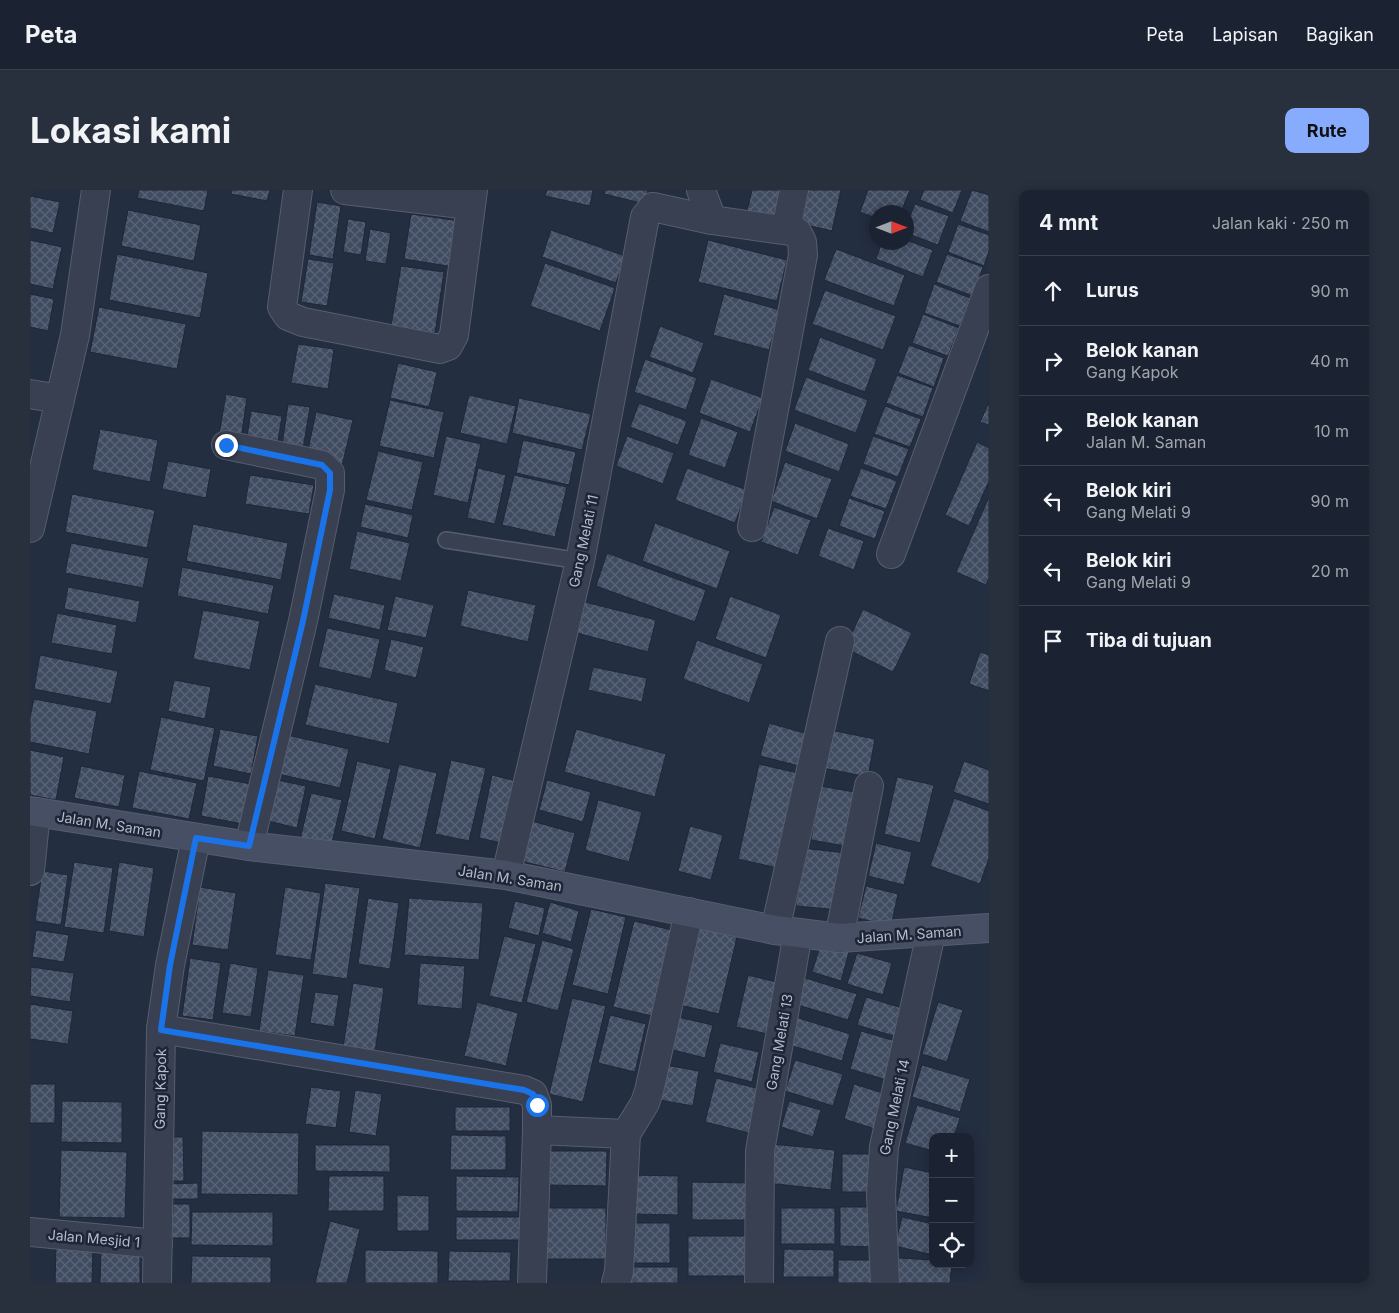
<!DOCTYPE html>
<html lang="id">
<meta charset="utf-8">
<style>
body{margin:0;font-family:Inter,sans-serif;background:#282f3d;color:#f1f3f6}
.controls{position:absolute;right:15px;bottom:15px;display:grid;overflow:hidden;border-radius:10px;box-shadow:0 2px 12px #0003}
.controls button{width:45px;height:45px;display:grid;place-items:center;padding:0;border:0;border-bottom:1px solid #393f4d;background:#1b2231;color:#f1f3f6;font:25px sans-serif}
.compass{position:absolute;left:839px;top:15px;width:45px;height:45px;border-radius:50%;background:#1b2231;box-shadow:0 2px 12px #0003;rotate:90deg}
.stop{position:absolute;width:15px;height:15px;margin:-11px;border:4px solid #1a73e8;border-radius:50%;background:#fff}
.stop.end{background:#1a73e8;border-color:#fff;box-shadow:0 1px 5px #0008}
.list{margin:0;padding:0;list-style:none}
h2{display:flex;justify-content:space-between;align-items:center;height:65px;margin:0;padding:0 20px;font-size:21px}
h2 small{font-size:16px;font-weight:400;color:#a0a4ab}
.list li{display:grid;grid-template-columns:32px 1fr auto;gap:15px;align-items:center;box-sizing:border-box;height:70px;padding:0 20px;border-top:1px solid #393f4d}
.list b{display:block;font-size:19px;white-space:nowrap}
.list p{margin:0;font-size:16px;white-space:nowrap;color:#a0a4ab}
.list em{font-size:16px;font-style:normal;color:#a0a4ab}
.icon{flex:none;width:28px;height:28px;fill:none;stroke:currentColor;stroke-width:2;stroke-linecap:round;stroke-linejoin:round}
.map{position:relative;flex:none;width:959px;height:1093px;overflow:hidden;border-radius:10px}
header{display:flex;align-items:center;gap:30px;box-sizing:border-box;height:70px;padding:0 25px;background:#1b2231;border-bottom:1px solid #393f4d}
header strong{font-size:24px}
nav{display:flex;gap:28px;margin-inline-start:auto;font-size:18px}
.intro{display:flex;align-items:center;justify-content:space-between;box-sizing:border-box;height:120px;padding:0 30px}
h1{margin:0;font-size:35px}
.button{padding:12px 22px;border-radius:10px;background:#88acfd;color:#111;font-size:18px;font-weight:700}
main{display:flex;gap:30px;padding:0 30px}
aside{flex:1;background:#1b2231;border-radius:10px;box-shadow:0 2px 12px #0003}
.map>svg:first-child{display:block}
</style>
<header>
<strong>Peta</strong>
<nav><a>Peta</a><a>Lapisan</a><a>Bagikan</a></nav>
</header>
<div class="intro"><h1>Lokasi kami</h1><a class="button">Rute</a></div>
<main>
<div class="map">
<svg width="959" height="1093" viewBox="0 0 959 1093">
<defs>
<pattern id="building-cross-hatch" width="8" height="8" patternUnits="userSpaceOnUse" patternTransform="scale(1.25)"><rect width="8" height="8" fill="#404c61"/><path d="M0 0l8 8M0 8l8-8" fill="none" stroke="#596476"/></pattern>
</defs>
<rect width="100%" height="100%" fill="#242e41"/>
<g fill="url(#building-cross-hatch)" stroke="#1f2738">
<polygon points="109,0 178,0 174,21 107,8"/>
<polygon points="202,0 240,0 237,11 201,4"/>
<polygon points="517,0 563,0 560,16 515,6"/>
<polygon points="575,0 618,0 615,14 574,4"/>
<polygon points="722,0 756,0 748,36 715,29"/>
<polygon points="776,0 811,0 802,41 768,33"/>
<polygon points="838,0 880,0 871,22 846,22 846,28 830,22"/>
<polygon points="894,0 932,0 923,23 890,10"/>
<polygon points="942,0 959,5 959,42 930,31"/>
<polygon points="0,6 30,12 23,43 0,38"/>
<polygon points="287,12 311,16 303,69 279,65"/>
<polygon points="885,14 919,26 908,55 876,43 876,36"/>
<polygon points="98,20 171,35 164,71 91,56"/>
<polygon points="381,24 430,31 424,77 374,69"/>
<polygon points="318,29 336,32 331,65 313,62"/>
<polygon points="928,34 959,45 959,61 954,76 918,62"/>
<polygon points="340,39 361,43 356,74 335,71"/>
<polygon points="521,40 595,66 586,93 512,67"/>
<polygon points="0,50 32,57 23,99 0,94"/>
<polygon points="678,50 757,70 747,111 668,92"/>
<polygon points="876,50 903,60 893,87 846,69 852,52 876,52"/>
<polygon points="806,59 875,85 864,116 794,90"/>
<polygon points="87,64 178,83 170,128 79,110"/>
<polygon points="917,64 953,77 943,106 906,92"/>
<polygon points="278,69 304,73 297,116 271,112"/>
<polygon points="515,73 585,98 570,141 500,116"/>
<polygon points="371,76 414,82 405,143 361,136"/>
<polygon points="904,94 940,108 930,136 894,123"/>
<polygon points="795,100 866,126 853,160 782,134"/>
<polygon points="0,104 24,109 18,141 0,137"/>
<polygon points="694,104 750,120 739,160 683,145"/>
<polygon points="69,117 156,134 147,179 60,162"/>
<polygon points="893,124 929,138 918,166 882,153"/>
<polygon points="630,136 674,153 663,183 619,167"/>
<polygon points="790,147 847,169 835,202 778,180"/>
<polygon points="268,154 304,159 298,199 261,193"/>
<polygon points="879,155 914,168 904,197 868,183"/>
<polygon points="615,169 667,188 656,220 604,202"/>
<polygon points="368,173 407,182 399,217 360,208"/>
<polygon points="867,185 903,198 893,227 856,213"/>
<polygon points="776,187 838,210 826,243 764,220"/>
<polygon points="681,189 733,208 720,242 669,223"/>
<polygon points="196,204 217,208 210,255 188,251"/>
<polygon points="439,205 486,216 477,254 430,243"/>
<polygon points="489,208 561,224 552,260 482,243"/>
<polygon points="360,210 414,222 404,268 349,256"/>
<polygon points="959,212 959,235 950,232"/>
<polygon points="609,213 657,231 648,255 600,237"/>
<polygon points="258,214 280,217 272,265 251,262"/>
<polygon points="855,216 891,229 880,257 844,244"/>
<polygon points="221,221 252,226 247,258 216,253"/>
<polygon points="286,222 323,230 312,276 276,269"/>
<polygon points="671,228 708,242 695,278 658,265"/>
<polygon points="765,233 819,254 809,282 755,261"/>
<polygon points="70,239 128,250 120,292 62,280"/>
<polygon points="416,246 451,254 438,313 403,305"/>
<polygon points="597,246 644,263 633,294 586,276"/>
<polygon points="843,246 879,259 868,287 833,274"/>
<polygon points="493,250 546,262 539,295 486,283"/>
<polygon points="947,252 959,258 959,291 939,336 915,325"/>
<polygon points="348,261 393,272 382,320 336,310"/>
<polygon points="138,271 181,279 176,308 132,299"/>
<polygon points="755,272 802,289 787,329 741,311"/>
<polygon points="448,278 476,285 465,334 437,328"/>
<polygon points="657,278 717,300 705,333 645,310"/>
<polygon points="831,278 867,291 856,319 820,306"/>
<polygon points="220,285 284,295 279,324 215,314"/>
<polygon points="484,285 537,297 525,347 472,335"/>
<polygon points="42,304 125,320 117,358 35,342"/>
<polygon points="959,307 959,388 956,395 926,382"/>
<polygon points="819,308 855,321 845,349 809,336"/>
<polygon points="335,314 383,325 378,348 330,337"/>
<polygon points="744,317 781,330 768,365 731,352"/>
<polygon points="625,333 700,361 687,399 612,371"/>
<polygon points="163,334 258,353 251,390 156,371"/>
<polygon points="798,338 834,351 824,380 788,366"/>
<polygon points="327,341 380,353 371,391 319,379"/>
<polygon points="41,353 119,368 113,398 35,383"/>
<polygon points="577,363 676,400 665,432 566,396"/>
<polygon points="152,377 244,395 238,424 147,406"/>
<polygon points="38,397 110,411 106,433 34,419"/>
<polygon points="438,400 506,415 498,452 430,436"/>
<polygon points="304,404 355,415 350,440 298,428"/>
<polygon points="365,406 404,415 396,448 357,440"/>
<polygon points="700,406 751,425 736,468 685,449"/>
<polygon points="555,412 626,430 618,462 547,443"/>
<polygon points="833,419 882,443 863,482 815,458"/>
<polygon points="173,420 230,431 220,480 163,469"/>
<polygon points="27,423 87,435 82,464 21,453"/>
<polygon points="297,438 350,449 341,489 288,477"/>
<polygon points="361,449 394,457 386,488 354,480"/>
<polygon points="667,450 733,474 719,513 653,489"/>
<polygon points="950,462 959,465 959,501 939,494"/>
<polygon points="10,465 88,481 81,514 4,499"/>
<polygon points="563,477 617,488 612,512 558,500"/>
<polygon points="144,490 181,497 175,529 138,521"/>
<polygon points="285,494 368,513 359,554 275,535"/>
<polygon points="4,509 67,521 59,564 0,552 0,527"/>
<polygon points="131,527 185,538 174,591 120,580"/>
<polygon points="739,533 785,546 777,578 730,566"/>
<polygon points="190,539 228,546 221,584 183,576"/>
<polygon points="546,539 636,564 625,607 534,582"/>
<polygon points="795,539 845,549 838,587 788,577"/>
<polygon points="257,545 319,559 310,598 248,584"/>
<polygon points="0,560 34,567 26,610 0,605"/>
<polygon points="421,570 456,578 439,651 405,644"/>
<polygon points="327,571 361,579 345,649 311,641"/>
<polygon points="934,571 959,580 959,614 923,602"/>
<polygon points="369,574 407,583 390,658 352,649"/>
<polygon points="729,574 772,584 752,679 708,669"/>
<polygon points="51,576 95,585 89,617 44,608"/>
<polygon points="109,581 167,593 159,629 102,618"/>
<polygon points="462,585 486,591 472,653 449,648"/>
<polygon points="178,586 221,594 213,634 171,626"/>
<polygon points="867,587 904,595 890,653 854,644"/>
<polygon points="247,590 276,596 267,638 238,631"/>
<polygon points="517,590 561,602 553,632 509,620"/>
<polygon points="790,596 830,603 821,657 781,650"/>
<polygon points="281,603 312,610 300,661 269,654"/>
<polygon points="924,608 959,621 959,668 950,694 900,676"/>
<polygon points="568,610 612,622 599,672 555,660"/>
<polygon points="498,630 545,643 535,682 487,670"/>
<polygon points="660,636 693,645 681,690 648,681"/>
<polygon points="846,653 882,662 874,695 838,686"/>
<polygon points="772,658 816,663 810,720 766,716"/>
<polygon points="44,672 83,678 74,743 34,737"/>
<polygon points="89,672 124,678 114,747 79,741"/>
<polygon points="12,681 38,685 31,735 5,731"/>
<polygon points="295,693 330,698 317,789 282,784"/>
<polygon points="836,696 868,704 861,736 828,728"/>
<polygon points="170,697 206,703 198,760 162,755"/>
<polygon points="255,697 291,703 281,770 245,765"/>
<polygon points="338,708 369,713 360,779 328,774"/>
<polygon points="379,708 453,713 449,770 374,765"/>
<polygon points="485,711 515,718 509,746 478,738"/>
<polygon points="520,712 549,721 541,752 512,743"/>
<polygon points="561,719 596,727 578,804 542,795"/>
<polygon points="604,731 642,740 622,826 583,817"/>
<polygon points="664,737 707,747 689,824 645,814"/>
<polygon points="6,740 39,745 34,772 2,767"/>
<polygon points="474,746 506,754 492,813 459,806"/>
<polygon points="512,750 544,759 528,821 496,812"/>
<polygon points="791,753 819,762 811,791 782,782"/>
<polygon points="827,763 862,773 853,805 817,794"/>
<polygon points="160,768 191,773 183,830 152,826"/>
<polygon points="200,773 228,778 221,827 192,823"/>
<polygon points="390,773 435,776 432,819 387,815"/>
<polygon points="1,777 44,783 40,812 0,806"/>
<polygon points="238,780 274,785 265,846 229,841"/>
<polygon points="718,785 750,793 738,844 706,837"/>
<polygon points="769,786 827,804 818,830 761,813"/>
<polygon points="323,793 354,798 345,862 313,857"/>
<polygon points="285,802 309,805 304,837 280,833"/>
<polygon points="836,807 872,818 864,846 827,835"/>
<polygon points="542,808 576,816 553,912 519,904"/>
<polygon points="447,812 488,823 476,876 434,866"/>
<polygon points="908,812 933,820 917,872 892,864"/>
<polygon points="0,814 43,821 38,854 0,849"/>
<polygon points="580,825 616,834 605,882 568,873"/>
<polygon points="643,826 683,835 675,868 635,858"/>
<polygon points="762,826 820,844 812,871 753,853"/>
<polygon points="831,841 872,853 860,891 820,879"/>
<polygon points="690,853 729,862 722,892 683,882"/>
<polygon points="765,870 813,884 803,916 755,901"/>
<polygon points="630,874 669,881 663,916 624,909"/>
<polygon points="892,875 940,889 930,922 882,907"/>
<polygon points="686,888 730,899 719,943 675,932"/>
<rect x="0" y="894" width="25" height="39"/>
<polygon points="824,894 856,904 845,939 814,929"/>
<polygon points="281,897 311,901 306,938 275,934"/>
<polygon points="325,900 352,904 346,946 319,942"/>
<polygon points="32,911 92,912 92,953 31,952"/>
<polygon points="759,911 791,920 783,947 751,937"/>
<polygon points="887,915 930,928 924,947 903,947 903,961 875,953"/>
<rect x="425" y="917" width="55" height="24"/>
<polygon points="172,941 269,943 268,1005 171,1004"/>
<polygon points="421,945 476,946 476,980 420,980"/>
<polygon points="138,947 153,947 154,991 138,991"/>
<polygon points="741,954 805,960 801,1000 737,993"/>
<polygon points="285,955 360,955 360,982 285,981"/>
<polygon points="31,960 97,962 95,1028 29,1027"/>
<polygon points="517,961 577,961 576,996 517,995"/>
<rect x="812" y="964" width="36" height="38"/>
<polygon points="874,977 903,983 903,1028 866,1021"/>
<polygon points="602,985 648,986 648,1025 602,1024"/>
<polygon points="299,986 354,986 354,1021 298,1021"/>
<polygon points="426,986 489,987 488,1022 426,1021"/>
<polygon points="662,992 720,993 719,1030 662,1030"/>
<polygon points="168,993 168,1009 139,1009 139,994"/>
<polygon points="367,1005 399,1006 399,1041 367,1041"/>
<polygon points="143,1014 160,1014 160,1048 142,1048"/>
<polygon points="810,1017 847,1017 847,1057 810,1056"/>
<polygon points="518,1018 576,1018 576,1069 517,1069"/>
<rect x="751" y="1018" width="54" height="36"/>
<polygon points="162,1022 243,1022 243,1056 161,1055"/>
<polygon points="426,1027 490,1027 489,1050 426,1050"/>
<polygon points="872,1027 903,1034 903,1065 865,1056"/>
<polygon points="300,1031 330,1039 317,1093 285,1093"/>
<rect x="599" y="1033" width="41" height="40"/>
<polygon points="658,1046 716,1046 715,1086 658,1086"/>
<polygon points="26,1056 63,1056 62,1093 25,1093"/>
<polygon points="71,1059 110,1060 110,1093 70,1093"/>
<polygon points="754,1059 804,1060 804,1087 753,1087"/>
<polygon points="335,1060 408,1061 408,1093 335,1093"/>
<polygon points="419,1061 481,1062 480,1091 418,1091"/>
<polygon points="162,1066 241,1067 241,1093 161,1093"/>
<polygon points="869,1068 903,1070 903,1074 922,1074 920,1093 867,1093"/>
<rect x="808" y="1070" width="41" height="23"/>
<rect x="600" y="1077" width="48" height="16"/>
</g>
<g fill="none" stroke-linecap="round" stroke-linejoin="round">
<defs>
<polyline id="lane" points="416,350 550,371"/>
<g id="street">
<polyline points="268,0 252,117 258,126 273,132 410,159 418,156 424,145 443,0"/>
<polyline points="315,0 440,15"/>
<polyline points="671,0 682,30"/>
<polyline points="756,39 764,0"/>
<polyline points="0,204 30,209"/>
<polyline points="196,255 292,275 300,283 300,300 273,431 219,656"/>
<polyline points="0,338 45,145 66,0"/>
<polyline points="861,364 959,99"/>
<polyline points="0,681 6,622"/>
<polyline points="476,685 550,371 615,27 623,17 682,30 767,42 772,52 773,65 722,337"/>
<polyline points="745,740 810,451"/>
<polyline points="809,748 839,596"/>
<polyline points="131,839 494,900 503,904 507,915 507,940"/>
<polyline points="0,1042 128,1054"/>
<polyline points="127,1093 131,839 140,775 166,648"/>
<polyline points="502,1093 507,940 596,944"/>
<polyline points="586,1093 589,1081 596,944 615,913 619,901 659,722"/>
<polyline points="729,1093 730,961 768,743"/>
<polyline points="855,1093 851,1004 854,957 901,743"/>
</g>
<polyline id="secondary" points="0,621 219,656 476,685 745,740 809,748 959,738"/>
</defs>
<use href="#lane" stroke="#565e6e" stroke-width="18"/>
<use href="#street" stroke="#565e6e" stroke-width="30"/>
<use href="#secondary" stroke="#565e6e" stroke-width="30"/>
<use href="#lane" stroke="#384051" stroke-width="15"/>
<use href="#street" stroke="#384051" stroke-width="28"/>
<use href="#secondary" stroke="#464f64" stroke-width="28"/>
</g>
<g fill="none" stroke-linecap="round" stroke-linejoin="round">
<polyline stroke="#1a73e8" stroke-width="6" points="196,255 292,275 300,283 300,300 273,431 219,656 166,648 140,775 131,840 494,900 503,904 507,915"/>
</g>
<g text-anchor="middle" dominant-baseline="central" stroke-width="5" stroke-linejoin="round" paint-order="stroke">
<g font-size="14" fill="#b5bccb" stroke="#1d2536">
<text transform="translate(553 351) rotate(-78)">Gang Melati 11</text>
<text transform="translate(79 634) rotate(9)">Jalan M. Saman</text>
<text transform="translate(480 688) rotate(9)">Jalan M. Saman</text>
<text transform="translate(879 744) rotate(-4)">Jalan M. Saman</text>
<text transform="translate(749 852) rotate(-80)">Gang Melati 13</text>
<text transform="translate(130 899) rotate(-89)">Gang Kapok</text>
<text transform="translate(864 917) rotate(-78)">Gang Melati 14</text>
<text transform="translate(64 1048) rotate(5)">Jalan Mesjid 1</text>
</g>
</g>
</svg>
<div class="controls">
<button>+</button>
<button>−</button>
<button><svg class="icon" aria-label="locate" viewBox="0 0 24 24"><circle cx="12" cy="12" r="6"/><path d="M12 2v4M12 18v4M2 12h4M18 12h4"/></svg></button>
</div>
<svg class="compass" viewBox="-18 -18 36 36"><path d="M0-13l5 13h-10z" fill="#e53935"/><path d="M0 13l5-13h-10z" fill="#a0a4ab"/></svg>
<div class="stop" style="left:507px;top:915px"></div>
<div class="stop end" style="left:196px;top:255px"></div>
</div>
<aside>
<h2>4 mnt<small>Jalan kaki · 250 m</small></h2>
<ul class="list">
<li><svg class="icon" aria-label="ahead" viewBox="0 0 24 24"><path d="M12 20V5M6 11l6-6 6 6"/></svg><div><b>Lurus</b></div><em>90 m</em></li>
<li><svg class="icon" aria-label="right" viewBox="0 0 24 24"><path d="M7 20v-9h11M14 6l5 5-5 5"/></svg><div><b>Belok kanan</b><p>Gang Kapok</p></div><em>40 m</em></li>
<li><svg class="icon" aria-label="right" viewBox="0 0 24 24"><path d="M7 20v-9h11M14 6l5 5-5 5"/></svg><div><b>Belok kanan</b><p>Jalan M. Saman</p></div><em>10 m</em></li>
<li><svg class="icon" aria-label="left" viewBox="0 0 24 24"><path d="M17 20v-9H6M10 6l-5 5 5 5"/></svg><div><b>Belok kiri</b><p>Gang Melati 9</p></div><em>90 m</em></li>
<li><svg class="icon" aria-label="left" viewBox="0 0 24 24"><path d="M17 20v-9H6M10 6l-5 5 5 5"/></svg><div><b>Belok kiri</b><p>Gang Melati 9</p></div><em>20 m</em></li>
<li><svg class="icon" aria-label="arrive" viewBox="0 0 24 24"><path d="M6 21V4h12l-3 4 3 4H6"/></svg><div><b>Tiba di tujuan</b></div></li>
</ul>
</aside>
</main>
